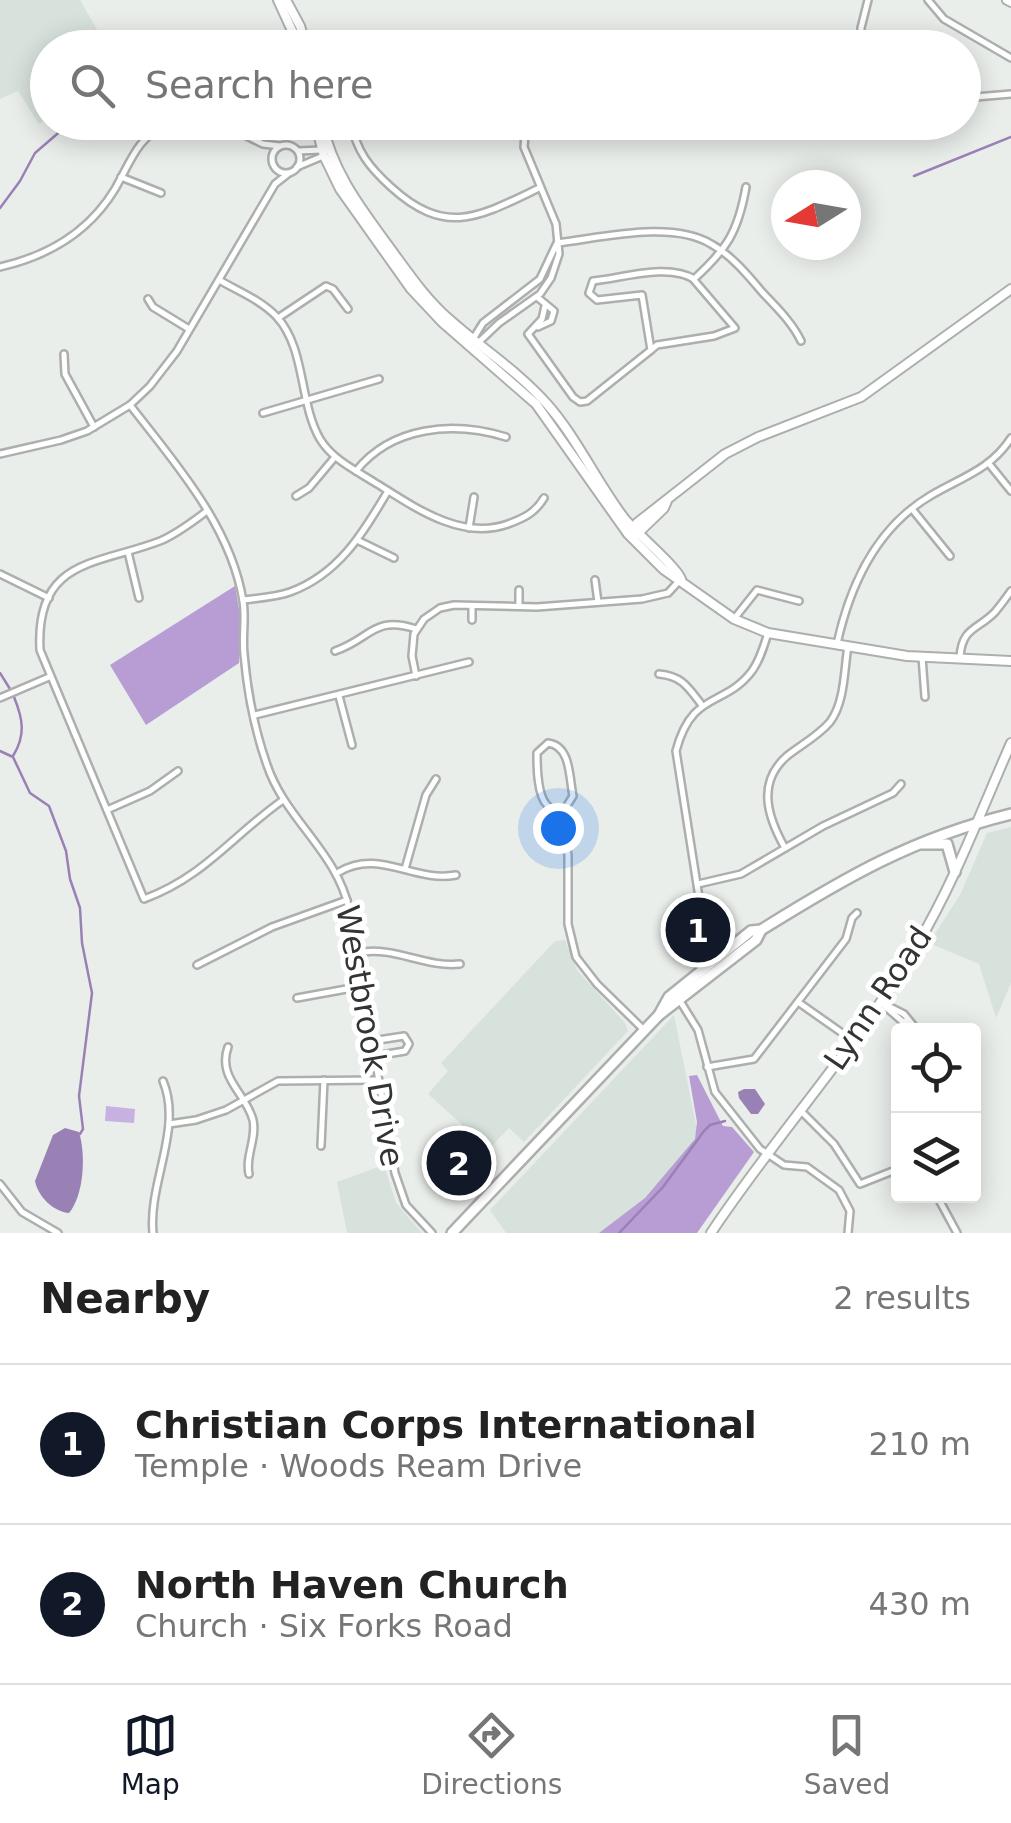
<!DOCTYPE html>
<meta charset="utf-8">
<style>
body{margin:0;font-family:"DejaVu Sans",sans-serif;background:#f6f6f6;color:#222}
.controls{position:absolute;right:30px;bottom:30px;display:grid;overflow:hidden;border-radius:10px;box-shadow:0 5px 25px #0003}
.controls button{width:90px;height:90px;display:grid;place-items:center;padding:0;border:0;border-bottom:2px solid #e0e0e0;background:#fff;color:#222;font:50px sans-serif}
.compass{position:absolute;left:771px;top:170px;width:90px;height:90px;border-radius:50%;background:#fff;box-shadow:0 5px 25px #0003;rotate:259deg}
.you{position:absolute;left:558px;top:828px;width:35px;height:35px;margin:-25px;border:8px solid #fff;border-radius:50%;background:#1a73e8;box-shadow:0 0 0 15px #1a73e833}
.badge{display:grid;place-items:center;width:65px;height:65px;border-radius:50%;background:#111827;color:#fff;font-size:32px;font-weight:700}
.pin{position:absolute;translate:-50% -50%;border:5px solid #fff;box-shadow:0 2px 10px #0006}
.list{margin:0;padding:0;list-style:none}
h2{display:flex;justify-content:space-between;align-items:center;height:130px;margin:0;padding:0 40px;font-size:42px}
h2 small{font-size:32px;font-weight:400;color:#767676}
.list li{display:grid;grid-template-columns:65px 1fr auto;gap:30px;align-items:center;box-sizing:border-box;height:160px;padding:0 40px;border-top:2px solid #e0e0e0}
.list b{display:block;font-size:38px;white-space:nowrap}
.list p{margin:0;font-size:32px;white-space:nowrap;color:#767676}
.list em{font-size:32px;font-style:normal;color:#767676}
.icon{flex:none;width:55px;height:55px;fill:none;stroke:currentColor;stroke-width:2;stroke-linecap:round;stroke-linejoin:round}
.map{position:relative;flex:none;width:1011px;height:1233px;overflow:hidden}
.search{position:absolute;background:#fff;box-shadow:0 5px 25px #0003;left:30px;right:30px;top:30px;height:110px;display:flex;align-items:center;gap:25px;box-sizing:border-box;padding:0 35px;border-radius:55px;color:#767676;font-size:38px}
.sheet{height:450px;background:#fff}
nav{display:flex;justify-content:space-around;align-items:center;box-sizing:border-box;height:140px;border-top:2px solid #e0e0e0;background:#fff;font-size:28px;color:#767676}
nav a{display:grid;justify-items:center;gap:5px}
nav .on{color:#111827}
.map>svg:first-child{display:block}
</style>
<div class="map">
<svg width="1011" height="1233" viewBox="0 0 1011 1233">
<rect width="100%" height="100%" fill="#eaeeeb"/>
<g fill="#d8e2dc">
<polygon points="0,0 80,0 107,47 48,48 47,119 39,124 18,91 0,99"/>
<polygon points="1011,827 1011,983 996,1018 979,964 929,943 960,895 987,833"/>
<polygon points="565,940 577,970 625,1023 628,1031 524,1142 509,1128 489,1149 428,1094 448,1071 441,1063 555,941"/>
<polygon points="674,1015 699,1139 619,1233 506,1233 490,1210"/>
<polygon points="384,1165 396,1203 422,1233 347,1233 337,1182"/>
</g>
<polygon fill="#c7b0e2" points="106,1106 135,1109 134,1123 105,1121"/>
<g fill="#b79dd4">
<polygon points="235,586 240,615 239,663 146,725 110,665"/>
<polygon points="697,1075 723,1126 732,1127 754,1152 697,1233 599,1233 645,1198 695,1139 697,1122 689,1076"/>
</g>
<g fill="#9a81b5">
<polygon points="744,1089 755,1089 765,1104 758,1114 751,1114 739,1098 738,1092"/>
<path d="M65,1128L79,1132C86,1155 84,1195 69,1213C54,1212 38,1197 35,1181L53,1135Z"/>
</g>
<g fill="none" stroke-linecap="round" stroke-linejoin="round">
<g stroke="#9a81b5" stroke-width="2.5">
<polyline points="914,176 1011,137"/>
<polyline points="0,208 20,181 35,153 71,122"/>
<polyline points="0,673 10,689"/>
<polyline points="0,751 13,757 30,793 49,806 66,851 70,879 80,908 82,943 92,993 79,1096 83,1129 80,1134"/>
<path d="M13,756C26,735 23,719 14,697"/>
<polyline points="619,1233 663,1187 704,1131 710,1125 725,1121"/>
</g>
<defs>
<g id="minor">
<polyline points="928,0 944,19 1011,58"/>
<path d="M389,48C421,29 471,33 505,48"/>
<polyline points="861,48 861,28 868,0"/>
<polyline points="964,98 1011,94"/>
<polyline points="218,122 263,144 280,146"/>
<polyline points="331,122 336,122"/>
<path d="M351,122C356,151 370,168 391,187C446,237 479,217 539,188"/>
<circle cx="286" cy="159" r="14"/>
<polyline points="298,151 321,150"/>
<polyline points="297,167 323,156"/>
<polyline points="121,177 161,193"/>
<path d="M557,243C601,238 671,220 711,244C731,255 747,274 762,292C776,307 792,322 801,341"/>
<path d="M0,267C48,256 89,232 115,189C131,161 137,138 168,122"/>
<path d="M219,280C238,291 261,300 277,317C306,349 299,403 320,439C332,459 355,470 374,482C413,506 460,541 508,524C524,518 535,513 544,498"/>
<polyline points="537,297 554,311 551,321 538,327"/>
<polyline points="148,299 153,307 189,329"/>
<path d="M545,306L542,319L528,334L573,397L580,402L587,401L651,350L642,295L597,300L589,293L593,281C623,278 668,263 694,279C727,249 738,232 746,187"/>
<polyline points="278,318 326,286 333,289 348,309"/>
<polyline points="473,339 483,323 540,279 556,245"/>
<polyline points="478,343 499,323 540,294 551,278 559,254 556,224 524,147 526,122"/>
<polyline points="651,350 657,345 714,336 735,328 694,280"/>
<polyline points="64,354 65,374 94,427"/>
<path d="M130,405C175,463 231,526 243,601C246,618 242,636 244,654C247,689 255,731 267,765C285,819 337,852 349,909L395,1173L406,1205L432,1233"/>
<polyline points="263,413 379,379"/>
<polyline points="0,454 61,440 87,431 130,405 150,386 177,351 275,184 289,173"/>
<polyline points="990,465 1011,491"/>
<path d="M356,471C392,426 453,421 506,437"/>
<polyline points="296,496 309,488 335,457"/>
<polyline points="912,509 950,556"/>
<path d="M207,511C192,522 177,534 160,541C98,565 35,558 40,650L144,899C204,877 232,836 283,800"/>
<polyline points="469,528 474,497"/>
<polyline points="359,541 394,558"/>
<polyline points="128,552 139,598"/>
<polyline points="0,574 49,598"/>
<polyline points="595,580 598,602"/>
<path d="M243,600C258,598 276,597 290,592C339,574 363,533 388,491"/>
<polyline points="519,606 519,590"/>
<polyline points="734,619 757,590 799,601"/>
<polyline points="472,620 472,606"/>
<path d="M837,644C850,585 876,528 930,496C962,477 990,470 1011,438"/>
<path d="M335,651C371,639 373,615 416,629"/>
<polyline points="922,657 925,697"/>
<path d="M960,657C962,627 978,630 995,612C1001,605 1006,598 1011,591"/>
<path d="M659,674C682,676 688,687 701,704"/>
<polyline points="416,676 412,656 414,634 424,619 440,608 454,605 537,607 642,599 668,593 679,581"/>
<polyline points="339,696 352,745"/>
<polyline points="0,698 49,677"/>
<polyline points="255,715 469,662"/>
<polyline points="107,810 150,791 178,771"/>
<path d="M561,815L573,796C569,777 571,746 548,743L537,753C537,766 537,795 547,805C550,809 556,812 561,815L568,855V924L576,957L597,984L644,1030"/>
<path d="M785,848C768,818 756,783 787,756C801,745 818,736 830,722C845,702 844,670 848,646"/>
<polyline points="405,869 426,795 436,779"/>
<path d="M339,872C379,848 414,883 456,875"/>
<polyline points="698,884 741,874 823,826 893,793 901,784"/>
<path d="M722,951L705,924L701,910L676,751C692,690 724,708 752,671C760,660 764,646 768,633"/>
<path d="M357,953C394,945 424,968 460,964"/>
<polyline points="197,965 272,927 347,900"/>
<polyline points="297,998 363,986"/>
<polyline points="680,1001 698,1030 715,1092 760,1149 784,1165 807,1167 839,1190 850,1211 848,1233"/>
<polyline points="798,1002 852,1040"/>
<polyline points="880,1002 904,1014 917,1030"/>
<polyline points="880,1002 903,1022 908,1021"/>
<polyline points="372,1041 404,1036 409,1044 405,1051 375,1056"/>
<path d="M228,1047C217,1078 246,1093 253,1120C257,1139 245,1156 249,1174"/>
<polyline points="707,1067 754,1059 846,939 852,918 857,913"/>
<polyline points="801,1111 834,1144 860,1184 898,1169"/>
<polyline points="169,1124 196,1120 226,1110 278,1081 378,1080"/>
<polyline points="321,1146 324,1080"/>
<polyline points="0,1184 22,1212 58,1233"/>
<polyline points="937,1196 957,1233"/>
<path d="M153,1233C148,1183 183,1129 163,1081"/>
</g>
<g id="tertiary">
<polyline points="278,0 300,48"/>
<polyline points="286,0 300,26 307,48"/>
<polyline points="315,122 324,156 340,189 411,289 442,322 536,404 628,534 663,569 734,619 768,633 907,656 1011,661"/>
<path d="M322,122C333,175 364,212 395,255C411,277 428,301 449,319C481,348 518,371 547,404C577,438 596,481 624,518C637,534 675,565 681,579"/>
<polyline points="632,532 637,523 725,454 758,437 861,397 1011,289"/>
<polyline points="635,536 664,508 667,501"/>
</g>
<g id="secondary">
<polyline points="1007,0 1011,2"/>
<path d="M711,1233C776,1135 857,1047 917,945C955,881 981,811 1011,743"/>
</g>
<g id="primary">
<polyline points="922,844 947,844 955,872"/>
<path d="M659,1015L669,997L751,931L761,930C846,877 913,838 1011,814"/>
<polyline points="452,1233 659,1015 756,940 761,930"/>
</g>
</defs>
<use href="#minor" stroke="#acafad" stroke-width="10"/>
<use href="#tertiary" stroke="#acafad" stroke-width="12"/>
<use href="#secondary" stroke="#acafad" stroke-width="12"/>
<use href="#primary" stroke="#acafad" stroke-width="14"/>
<use href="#minor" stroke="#fff" stroke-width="5"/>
<use href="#tertiary" stroke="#fff" stroke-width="8"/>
<use href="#secondary" stroke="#fff" stroke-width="8"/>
<use href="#primary" stroke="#fff" stroke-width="9"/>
</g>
<g text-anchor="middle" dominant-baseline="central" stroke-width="10" stroke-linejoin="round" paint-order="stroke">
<g font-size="32" fill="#333534" stroke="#fff">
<text transform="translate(878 998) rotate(-56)">Lynn Road</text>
<text transform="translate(370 1036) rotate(80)">Westbrook Drive</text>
</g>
</g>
</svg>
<div class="controls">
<button><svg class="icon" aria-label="locate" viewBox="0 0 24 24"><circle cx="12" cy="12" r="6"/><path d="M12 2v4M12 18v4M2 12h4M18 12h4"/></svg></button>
<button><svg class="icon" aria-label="layers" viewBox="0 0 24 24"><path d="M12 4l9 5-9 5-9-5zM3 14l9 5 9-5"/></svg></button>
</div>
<svg class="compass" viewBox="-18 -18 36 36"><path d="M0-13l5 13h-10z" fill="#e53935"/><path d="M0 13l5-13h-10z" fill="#767676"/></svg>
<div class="you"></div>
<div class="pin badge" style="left:698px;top:930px">1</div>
<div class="pin badge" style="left:459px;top:1163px">2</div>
<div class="search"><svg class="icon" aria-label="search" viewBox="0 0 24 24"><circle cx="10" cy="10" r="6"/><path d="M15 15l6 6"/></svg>Search here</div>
</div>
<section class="sheet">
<h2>Nearby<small>2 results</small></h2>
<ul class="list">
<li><span class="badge">1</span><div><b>Christian Corps International</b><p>Temple · Woods Ream Drive</p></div><em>210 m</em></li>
<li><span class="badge">2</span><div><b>North Haven Church</b><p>Church · Six Forks Road</p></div><em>430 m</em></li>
</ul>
</section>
<nav>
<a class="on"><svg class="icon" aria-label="map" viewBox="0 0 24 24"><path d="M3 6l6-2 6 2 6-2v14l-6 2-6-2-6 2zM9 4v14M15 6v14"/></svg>Map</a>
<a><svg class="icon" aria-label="directions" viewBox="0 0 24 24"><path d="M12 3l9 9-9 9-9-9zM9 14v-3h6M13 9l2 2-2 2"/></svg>Directions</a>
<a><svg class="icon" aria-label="saved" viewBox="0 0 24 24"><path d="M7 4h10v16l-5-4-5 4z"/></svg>Saved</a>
</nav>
